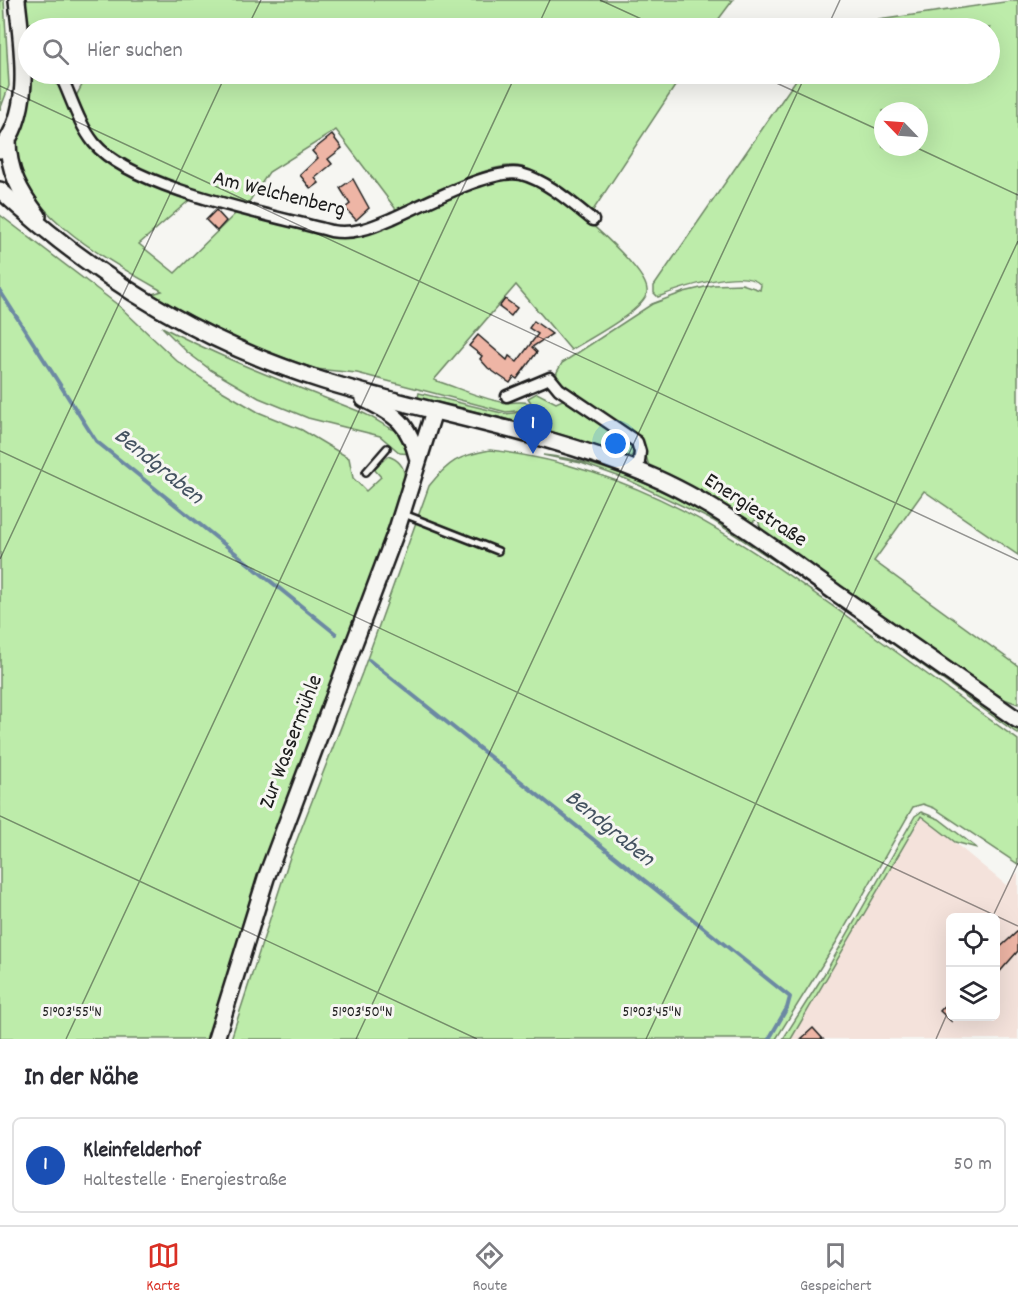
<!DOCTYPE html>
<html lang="de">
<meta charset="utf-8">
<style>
body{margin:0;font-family:Dekko,sans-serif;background:#f7f7f7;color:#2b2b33}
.controls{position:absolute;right:18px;bottom:18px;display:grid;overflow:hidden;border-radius:9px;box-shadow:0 6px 24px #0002}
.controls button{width:54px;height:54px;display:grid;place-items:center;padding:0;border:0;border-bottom:2px solid #e1e1e2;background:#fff;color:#2b2b33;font:30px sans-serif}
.compass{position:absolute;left:874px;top:102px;width:54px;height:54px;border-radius:50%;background:#fff;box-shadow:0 6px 24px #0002;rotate:295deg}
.you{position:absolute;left:616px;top:444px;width:21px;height:21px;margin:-15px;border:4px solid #fff;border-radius:50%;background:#1a73e8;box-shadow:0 0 0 9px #1a73e833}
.badge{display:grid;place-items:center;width:39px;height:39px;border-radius:50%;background:#d93025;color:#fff;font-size:20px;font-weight:700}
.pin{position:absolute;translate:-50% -50px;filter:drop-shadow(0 2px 3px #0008)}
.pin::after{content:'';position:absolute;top:32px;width:21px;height:18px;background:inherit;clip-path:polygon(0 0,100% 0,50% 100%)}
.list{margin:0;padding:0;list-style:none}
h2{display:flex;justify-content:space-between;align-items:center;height:78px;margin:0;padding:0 24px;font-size:26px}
h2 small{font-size:20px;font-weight:400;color:#7c7c81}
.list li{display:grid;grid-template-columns:39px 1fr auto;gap:18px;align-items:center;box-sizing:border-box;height:96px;margin:0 12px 12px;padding:0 12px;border:2px solid #e1e1e2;border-radius:9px}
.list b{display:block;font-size:22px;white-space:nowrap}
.list p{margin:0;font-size:20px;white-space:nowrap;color:#7c7c81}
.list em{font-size:20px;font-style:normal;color:#7c7c81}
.icon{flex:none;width:33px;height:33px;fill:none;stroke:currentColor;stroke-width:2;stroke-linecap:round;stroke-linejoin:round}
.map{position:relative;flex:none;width:1018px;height:1039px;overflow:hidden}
.search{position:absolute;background:#fff;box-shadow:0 6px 24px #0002;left:18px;right:18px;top:18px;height:66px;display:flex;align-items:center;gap:15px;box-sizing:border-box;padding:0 21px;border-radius:33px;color:#7c7c81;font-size:22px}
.sheet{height:186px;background:#fff}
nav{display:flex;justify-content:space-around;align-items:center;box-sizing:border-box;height:84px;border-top:2px solid #e1e1e2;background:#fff;font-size:16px;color:#7c7c81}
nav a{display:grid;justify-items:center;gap:3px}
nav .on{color:#d93025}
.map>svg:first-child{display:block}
</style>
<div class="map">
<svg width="1018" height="1039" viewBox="0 0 1018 1039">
<rect width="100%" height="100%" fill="#f6f6f2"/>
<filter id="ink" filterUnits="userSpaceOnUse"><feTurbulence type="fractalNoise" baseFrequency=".0167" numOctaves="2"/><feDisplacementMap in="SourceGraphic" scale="12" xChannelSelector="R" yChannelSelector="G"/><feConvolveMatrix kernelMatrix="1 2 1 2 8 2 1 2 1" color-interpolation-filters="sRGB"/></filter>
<g filter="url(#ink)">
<path fill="#f4e2db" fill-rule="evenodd" d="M922,816L1006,885L1018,872V1039H791ZM950,918H996V1016H950Z"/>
<g fill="#bdecaa" stroke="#6c8463" stroke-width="1.5" fill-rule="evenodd">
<polygon points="0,0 4,0 9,86 0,110"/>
<polygon points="25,0 733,0 712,28 30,28 26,26"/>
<path d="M1018,0V555L924,491L874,561L1018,666V704L1004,699L944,661L761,530L758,519L750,523L713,498L649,466L643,446L556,381L557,372L562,363L652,304L684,292L713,285L742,284L760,290L761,285C745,266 678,289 658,297L654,293V286L800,74H990V28H851L857,23ZM883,111H919V147H883Z"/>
<path d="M29,74H56L97,150L193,197L139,244L175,273L239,210L334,234L506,176C522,179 536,183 550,191C569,203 650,271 647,292C645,310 587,340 571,350L516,285L434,380C456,387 479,398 502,402C512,404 520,400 529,403L524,410L506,412L357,373L315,369L251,346L149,295L162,291C111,262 12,210 14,141C15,119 24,95 29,74Z"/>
<path d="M88,74H683L590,215C569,199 547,175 522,167C492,158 427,199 398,212L336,130L269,172L247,205C195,192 136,180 97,140C87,129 81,112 74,100Z"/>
<path d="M0,215L118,305L177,361L210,384L258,412L302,430L349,458L353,478L366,491L381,477L374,469L388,456C414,465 403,489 397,509L209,1039H0Z"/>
<path d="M162,327C227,361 295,386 363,413C376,418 391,433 404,431L410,454L400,453L380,436L308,418L259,398L211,370L187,352Z"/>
<polygon points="419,393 506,414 529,411 532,404 528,398 537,393 556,403 567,398 633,443 636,450 631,457 534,426 418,397"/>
<path d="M490,450C636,467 735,536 852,620C907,660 963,700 1018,740V864L934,808L923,804L913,807L837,941L776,1039H231L289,860L362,673L429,486C449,461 458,456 490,450Z"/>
<path d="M543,455C614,462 683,500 744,536L1018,731V734L801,578L714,521L626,479L581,463Z"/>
<polygon points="921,812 939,819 977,848 955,842 921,816 791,1039 783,1039 825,973 915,816"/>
</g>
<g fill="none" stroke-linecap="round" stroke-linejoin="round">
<g stroke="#6c89a3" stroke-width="4">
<polyline points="0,291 96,441 336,634"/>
<polyline points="369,660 790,997 787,1008 769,1039"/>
</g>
</g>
<g fill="#eeb5a5" stroke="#1c1c1c" stroke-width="1.5">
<polygon points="332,135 342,148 328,159 332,164 315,178 319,183 311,189 300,175 318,158 312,151"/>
<polygon points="353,179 369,208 356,220 345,208 350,204 340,188"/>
<polygon points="216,210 226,221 217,231 206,220"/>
<polygon points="505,299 517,308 511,316 499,307"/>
<polygon points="534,321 552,334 532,347 537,352 517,379 514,377 510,383 488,368 480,359 482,356 469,346 478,335 507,360 509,356 517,362 538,334 529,328"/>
<polygon points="1018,931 1018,951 996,976 996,951"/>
<polygon points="951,999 951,1021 940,1011"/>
<polygon points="813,1028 823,1039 801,1039"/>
</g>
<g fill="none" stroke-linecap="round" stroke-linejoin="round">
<defs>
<g id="lane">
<polyline points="366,472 387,448"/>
<polyline points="404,514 498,551"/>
</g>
<g id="street">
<path d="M60,74C71,96 78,123 94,143C132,189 272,215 331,231C354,235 372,227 393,218C421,206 493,167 521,174C546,180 573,204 593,220"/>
<polyline points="507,396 550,378 559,389 637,442 640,452 638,471"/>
</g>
<g id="secondary">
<path d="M8,140C8,171 20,192 38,216"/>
<path d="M0,150C34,111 22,48 17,0"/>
<path d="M0,190C93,276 202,343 324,381C430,414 541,430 644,473C714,502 775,549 836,593C897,635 957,678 1018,720"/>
<path d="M364,399C397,415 409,423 418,460"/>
<polyline points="216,1039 266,878 397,529 434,411"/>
</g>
</defs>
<use href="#lane" stroke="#1c1c1c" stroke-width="10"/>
<use href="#street" stroke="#1c1c1c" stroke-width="15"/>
<use href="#secondary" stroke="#1c1c1c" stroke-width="20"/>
<use href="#lane" stroke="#f6f6f2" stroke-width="5"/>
<use href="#street" stroke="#f6f6f2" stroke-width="10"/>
<use href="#secondary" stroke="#f6f6f2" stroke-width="15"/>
</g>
</g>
<path fill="none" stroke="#1c1c1c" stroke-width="1.5" stroke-opacity="0.45" d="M600,0L661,28M247,28L261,0M537,28L550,0M827,28L840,0M757,74L883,132M0,86L1018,560M915,147L1018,195M0,451L1018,926M0,559L226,74M0,816L477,1039M992,918L1018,863M66,1039L516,74M356,1039L806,74M646,1039L1018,241M936,1039L950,1007"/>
<g text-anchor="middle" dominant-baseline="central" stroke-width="6" stroke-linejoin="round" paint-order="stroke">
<g font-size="22" fill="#1c1c1c" stroke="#f6f6f2">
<text transform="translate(279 195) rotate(14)">Am Welchenberg</text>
<text transform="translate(755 511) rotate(33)">Energiestraße</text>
<text transform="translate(292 742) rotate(-69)">Zur Wassermühle</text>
</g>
<g font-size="24" font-style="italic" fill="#445260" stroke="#f6f6f2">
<text transform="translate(158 467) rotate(39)">Bendgraben</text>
<text transform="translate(609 829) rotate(39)">Bendgraben</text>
</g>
</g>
<g font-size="15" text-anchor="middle" fill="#1c1c1c" stroke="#f6f6f2" stroke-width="6" stroke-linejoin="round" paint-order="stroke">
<text x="72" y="1016">51°03'55"N</text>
<text x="362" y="1016">51°03'50"N</text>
<text x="652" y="1016">51°03'45"N</text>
</g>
</svg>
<div class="controls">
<button><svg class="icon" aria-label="locate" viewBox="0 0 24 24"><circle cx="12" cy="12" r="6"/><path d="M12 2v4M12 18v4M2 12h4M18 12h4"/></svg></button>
<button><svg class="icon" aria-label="layers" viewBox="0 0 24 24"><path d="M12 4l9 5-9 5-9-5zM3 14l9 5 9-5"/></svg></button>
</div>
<svg class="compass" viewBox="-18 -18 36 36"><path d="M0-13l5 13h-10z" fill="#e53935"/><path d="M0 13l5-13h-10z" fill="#7c7c81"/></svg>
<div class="you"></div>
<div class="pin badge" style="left:533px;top:454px;background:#1a4fb4">1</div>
<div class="search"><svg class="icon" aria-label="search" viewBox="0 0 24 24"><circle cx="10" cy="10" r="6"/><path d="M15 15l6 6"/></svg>Hier suchen</div>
</div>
<section class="sheet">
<h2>In der Nähe<small></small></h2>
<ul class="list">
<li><span class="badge" style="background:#1a4fb4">1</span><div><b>Kleinfelderhof</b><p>Haltestelle · Energiestraße</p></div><em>50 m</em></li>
</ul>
</section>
<nav>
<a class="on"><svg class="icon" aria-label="map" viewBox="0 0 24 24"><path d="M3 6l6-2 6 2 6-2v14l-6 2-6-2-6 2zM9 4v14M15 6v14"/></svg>Karte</a>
<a><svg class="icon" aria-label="directions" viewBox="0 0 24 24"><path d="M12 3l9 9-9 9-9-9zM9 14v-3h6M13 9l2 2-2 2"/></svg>Route</a>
<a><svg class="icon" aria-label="saved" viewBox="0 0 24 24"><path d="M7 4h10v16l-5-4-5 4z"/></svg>Gespeichert</a>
</nav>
